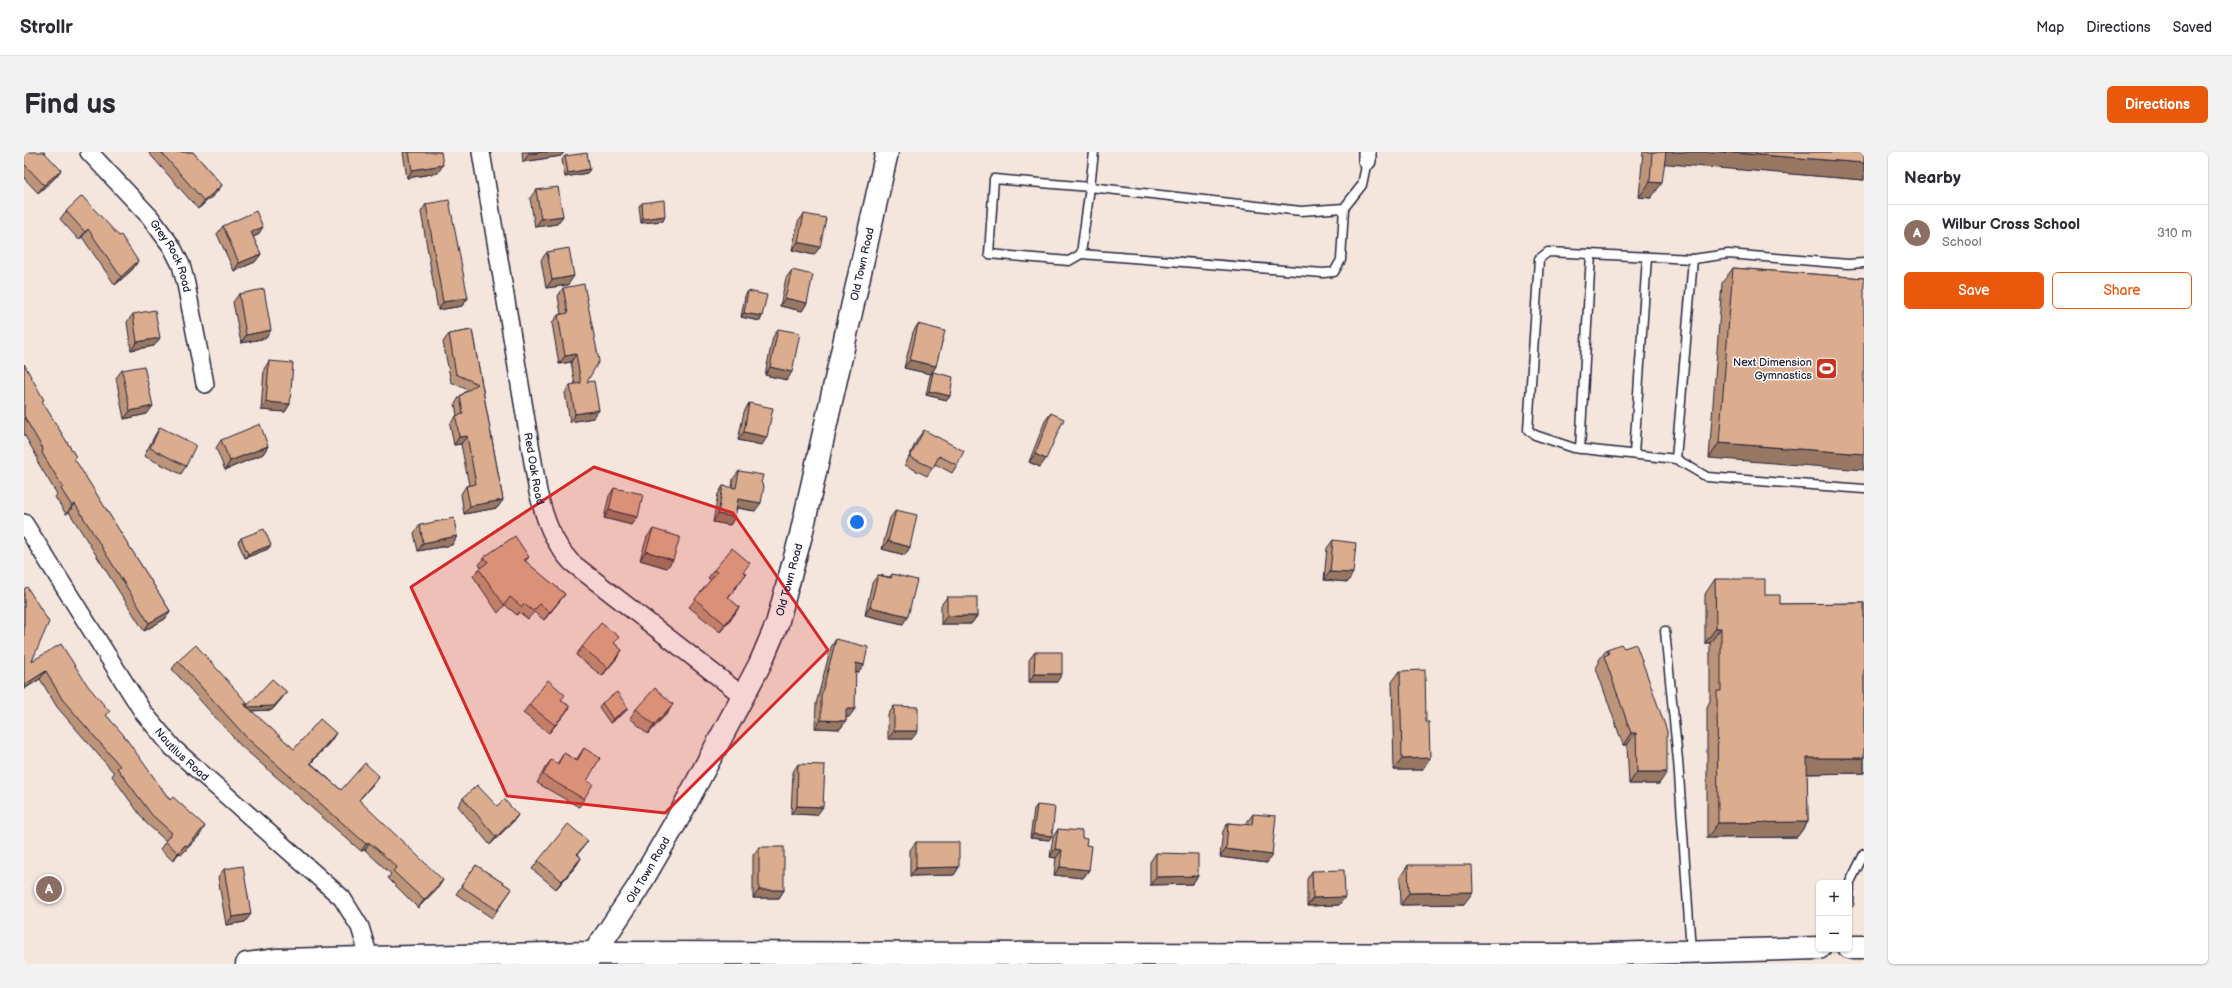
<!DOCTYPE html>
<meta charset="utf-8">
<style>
body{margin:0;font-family:"Balsamiq Sans",sans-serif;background:#f2f2f3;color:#2b2b33}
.controls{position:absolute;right:12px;bottom:12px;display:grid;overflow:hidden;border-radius:6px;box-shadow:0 1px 3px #0004}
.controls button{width:36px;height:36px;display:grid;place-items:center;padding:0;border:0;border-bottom:1px solid #e1e1e2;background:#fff;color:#2b2b33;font:20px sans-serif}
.you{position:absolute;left:833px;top:370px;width:14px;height:14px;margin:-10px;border:3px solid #fff;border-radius:50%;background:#1a73e8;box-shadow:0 0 0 6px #1a73e833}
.badge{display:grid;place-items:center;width:26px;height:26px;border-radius:50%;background:#ea580c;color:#fff;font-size:13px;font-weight:700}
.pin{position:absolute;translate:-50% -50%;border:2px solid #fff;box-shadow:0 1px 4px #0006}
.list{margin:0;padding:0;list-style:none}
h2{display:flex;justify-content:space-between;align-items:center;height:52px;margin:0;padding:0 16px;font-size:17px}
h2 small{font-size:13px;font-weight:400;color:#7c7c81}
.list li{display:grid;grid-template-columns:26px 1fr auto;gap:12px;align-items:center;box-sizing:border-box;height:56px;padding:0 16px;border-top:1px solid #e1e1e2}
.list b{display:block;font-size:15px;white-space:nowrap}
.list p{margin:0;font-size:13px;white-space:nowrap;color:#7c7c81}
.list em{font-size:13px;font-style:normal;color:#7c7c81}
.actions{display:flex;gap:8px;padding:12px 16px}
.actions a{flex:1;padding:9px 0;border:1px solid #ea580c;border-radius:6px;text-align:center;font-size:14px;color:#ea580c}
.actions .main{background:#ea580c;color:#fff}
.map{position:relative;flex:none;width:1840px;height:812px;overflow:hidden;border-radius:6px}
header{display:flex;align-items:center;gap:24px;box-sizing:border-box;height:56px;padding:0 20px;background:#fff;border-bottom:1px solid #e1e1e2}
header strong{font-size:19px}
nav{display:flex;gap:22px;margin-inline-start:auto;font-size:14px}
.intro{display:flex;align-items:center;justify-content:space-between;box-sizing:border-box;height:96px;padding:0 24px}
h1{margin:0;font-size:28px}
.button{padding:10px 18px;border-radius:6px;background:#ea580c;color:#fff;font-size:14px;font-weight:700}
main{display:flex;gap:24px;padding:0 24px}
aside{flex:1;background:#fff;border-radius:6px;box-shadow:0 1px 3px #0004}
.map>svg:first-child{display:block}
</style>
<header>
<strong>Strollr</strong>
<nav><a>Map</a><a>Directions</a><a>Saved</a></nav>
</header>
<div class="intro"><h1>Find us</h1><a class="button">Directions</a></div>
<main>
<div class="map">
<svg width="1840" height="812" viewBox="0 0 1840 812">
<rect width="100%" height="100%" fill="#f4e6dd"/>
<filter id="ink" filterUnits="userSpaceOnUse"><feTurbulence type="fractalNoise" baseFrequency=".025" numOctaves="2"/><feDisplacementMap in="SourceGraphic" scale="8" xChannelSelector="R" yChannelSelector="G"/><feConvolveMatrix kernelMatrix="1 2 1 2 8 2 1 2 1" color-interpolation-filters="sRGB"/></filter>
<g filter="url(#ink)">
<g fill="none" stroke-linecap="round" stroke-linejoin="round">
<defs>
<g id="lane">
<polyline points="1320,56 1317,108 1310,120 1299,121 1057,102 1066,35 1277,59 1320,56 1338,33 1343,9"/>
<polyline points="1057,102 1045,109 965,102 970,27 1066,35 1070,0"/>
<polyline points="1840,111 1824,112 1704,102 1669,107 1524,100 1515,107 1504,278 1511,283 1550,296 1652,307 1683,325 1840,337"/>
<polyline points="1556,297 1567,102"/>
<polyline points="1610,302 1623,105"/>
<polyline points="1652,307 1669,107"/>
<polyline points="1641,479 1654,608 1667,799"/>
<polyline points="1825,751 1826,730 1840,702"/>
</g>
<g id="street">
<path id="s1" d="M65,0L126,65L148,95L157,113L162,132L181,232"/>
<path id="s2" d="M457,0L514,340C521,367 528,389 547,410L719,544"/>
<polyline points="1343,9 1343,0"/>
<path id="s3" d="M0,371L119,560L149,596L318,746L336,775L345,805"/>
</g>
<g id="secondary">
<polyline points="1825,795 1840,795"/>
<path id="s4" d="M562,810L570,801L613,737L653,668L736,512L753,472L777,383L863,0"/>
<polyline points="223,812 253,808 570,801 1549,803 1795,796"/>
</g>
</defs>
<use href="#lane" stroke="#22223b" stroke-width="11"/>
<use href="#street" stroke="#22223b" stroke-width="20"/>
<use href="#secondary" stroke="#22223b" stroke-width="25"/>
<use href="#lane" stroke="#fff" stroke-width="8"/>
<use href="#street" stroke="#fff" stroke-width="17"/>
<use href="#secondary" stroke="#fff" stroke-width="22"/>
</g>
<g fill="#bc9479" stroke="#22223b">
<polygon points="0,0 37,18 31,26 14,41 0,26"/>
<polygon points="124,0 169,0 198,33 192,41 174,57"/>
<polygon points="379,0 417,0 414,21 383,26"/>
<polygon points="498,0 540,0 537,4 499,10"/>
<polygon points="1619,0 1840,0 1840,28 1641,11 1627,46 1615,45"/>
<polygon points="541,4 566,17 563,21 541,25 538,8"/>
<polygon points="512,38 539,64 533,72 511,75 506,46"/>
<polygon points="618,51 641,64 639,69 617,71 615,55"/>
<polygon points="402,52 444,146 438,154 414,158 397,60"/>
<polygon points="42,59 95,84 109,117 91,133 58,85 55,88 36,67"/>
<polygon points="780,62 790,103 768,98 774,70"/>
<polygon points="199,74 234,83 229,85 237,102 231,110 210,119 193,82"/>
<polygon points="523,100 544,133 522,136 517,108"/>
<polygon points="1709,116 1840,126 1685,306 1698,131"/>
<polygon points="768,118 783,151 778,159 756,154 762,126"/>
<polygon points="539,136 563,230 575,258 569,266 546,270 541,241 546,233 551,233 547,210 535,212 528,171 534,163 537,162 534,144"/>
<polygon points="724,139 738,164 736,169 717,165 721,144"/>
<polygon points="215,142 242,186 217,191 209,150"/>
<polygon points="109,162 130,194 107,198 103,170"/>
<polygon points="894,172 912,214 907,222 880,216 889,180"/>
<polygon points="754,177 763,228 741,223 749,185"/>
<polygon points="448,178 479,348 473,356 440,362 437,342 442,334 445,333 437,292 430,293 426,272 433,263 431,252 436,244 444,238 427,230 419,190 425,182"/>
<polygon points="245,209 266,252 261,260 237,258 240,217"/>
<polygon points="0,212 18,250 52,305 50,307 146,459 141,467 120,479 45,360 42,362 31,345 33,342 13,309 13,305 0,282"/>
<polygon points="98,218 123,262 100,267 92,226"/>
<polygon points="909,220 926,244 923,248 902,243 906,224"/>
<polygon points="725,251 738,293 714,288 720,260"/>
<polygon points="1027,261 1016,315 1005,310 1021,269"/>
<polygon points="136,275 162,314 157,322 120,304 131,283"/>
<polygon points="900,278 933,313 928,321 911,312 903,324 881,313 894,286"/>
<polygon points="197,288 244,294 239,302 201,318 192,296"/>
<polygon points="715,319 731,359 713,356 711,365 706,373 689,370 694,342 699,334 708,336 709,327"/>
<polygon points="590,336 608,373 580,366 585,344"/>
<polygon points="872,358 886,395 881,403 858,397 866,366"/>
<polygon points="396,373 433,384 428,393 394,399 390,381"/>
<polygon points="629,377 643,416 616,408 623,385"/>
<polygon points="217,386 247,393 244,397 221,406 214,390"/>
<polygon points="1309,388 1324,430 1300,428 1303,396"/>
<polygon points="460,405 505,405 501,410 541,442 520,468 510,460 504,467 495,460 493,463 481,453 474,461 449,424 455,417 457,415 455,413"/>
<polygon points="690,418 719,420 722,422 704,446 715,455 710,463 696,480 665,455 687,428 684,426"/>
<polygon points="868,422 879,472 841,463 848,431 854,423 866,425"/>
<polygon points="1691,427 1741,443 1756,452 1840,451 1840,621 1783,622 1784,670 1773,685 1683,686 1683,555 1686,549 1686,491 1681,491 1681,442"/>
<polygon points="0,437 8,509 83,564 146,648 176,683 158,702 155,701 149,709 136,697 142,689 122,671 88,624 90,621 33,555 16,527 0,537"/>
<polygon points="923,445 953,464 947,472 917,472 917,453"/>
<polygon points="595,485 590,491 598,498 578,524 552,503 558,495"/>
<polygon points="812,487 834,521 832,520 825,565 822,565 822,569 816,577 791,576 792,552 807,495"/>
<polygon points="1583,497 1635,632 1605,632 1603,593 1599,593 1572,516 1575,511 1575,508"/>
<polygon points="1011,500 1033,530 1005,530 1005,508"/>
<polygon points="154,509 224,552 222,554 222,555 260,544 248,558 227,559 270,597 307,589 287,611 317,638 350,631 335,648 414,736 394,756 364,726 367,722 341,698 337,699 217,594 148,517"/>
<polygon points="1376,519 1402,570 1406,606 1398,618 1370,618 1368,530"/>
<polygon points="538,548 546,555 525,581 499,561 505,553"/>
<polygon points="578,551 601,560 586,571 575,555"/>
<polygon points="649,552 644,560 624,582 606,566 612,557"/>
<polygon points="870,554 888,587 864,587 864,563"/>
<polygon points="560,596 563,629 560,647 555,655 513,631 521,616 527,608 533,612 540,601 552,608"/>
<polygon points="774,612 793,663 767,662 769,620"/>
<polygon points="439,646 473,654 494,663 488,671 466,693 434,654"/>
<polygon points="1013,653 1025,688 1006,686 1010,657"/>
<polygon points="1229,662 1243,711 1196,705 1199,679 1204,671 1223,673 1223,670"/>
<polygon points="1034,677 1058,686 1062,693 1065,718 1059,726 1030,723 1032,706 1026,705 1029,685"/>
<polygon points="564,689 554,702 557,706 552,714 532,737 508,717 514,709"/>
<polygon points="892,690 935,715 930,723 886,724 886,698"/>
<polygon points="735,695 760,738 755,746 729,746 729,703"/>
<polygon points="1132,701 1174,724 1168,732 1126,733 1126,710"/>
<polygon points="452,713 488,737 468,766 432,742"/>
<polygon points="1384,713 1440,752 1377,753 1376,725"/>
<polygon points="200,717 221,770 202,773 194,725"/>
<polygon points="1288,719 1315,753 1283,754 1283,727"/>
</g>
<g fill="#997863" stroke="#22223b">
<polygon points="517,0 540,0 537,4 499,10 505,2"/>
<polygon points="1640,0 1699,0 1840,11 1840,28 1632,11"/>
<polygon points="419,13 414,21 383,26 388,18"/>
<polygon points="566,17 563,21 541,25 544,21"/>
<polygon points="37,18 31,26 14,41 20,33"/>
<polygon points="1626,30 1638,31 1627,46 1615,45"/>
<polygon points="198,33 192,41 174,57 180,49"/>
<polygon points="539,64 533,72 511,75 517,67"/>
<polygon points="641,64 639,69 617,71 619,67"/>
<polygon points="239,75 234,83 222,88 227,80"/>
<polygon points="64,77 58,85 55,88 61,80"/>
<polygon points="774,90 796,95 790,103 768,98"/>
<polygon points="237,102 231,110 210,119 215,111"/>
<polygon points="114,109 109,117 91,133 97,125"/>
<polygon points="550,124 544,133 522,136 528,128"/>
<polygon points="444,146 438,154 414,158 419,150"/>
<polygon points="761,146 783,151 778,159 756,154"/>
<polygon points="720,161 738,164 736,169 717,165"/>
<polygon points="247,178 242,186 217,191 222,183"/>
<polygon points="136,186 130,194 107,198 113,190"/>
<polygon points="552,202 547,210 535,212 541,204"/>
<polygon points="886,208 912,214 907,222 880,216"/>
<polygon points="746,215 768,220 763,228 741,223"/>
<polygon points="905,239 926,244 923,248 902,243"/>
<polygon points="242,250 266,252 261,260 237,258"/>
<polygon points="129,254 123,262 100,267 106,259"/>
<polygon points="575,258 569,266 546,270 551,262"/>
<polygon points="720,280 743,285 738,293 714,288"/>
<polygon points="443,284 437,292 430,293 435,285"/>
<polygon points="1695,291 1840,302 1840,318 1685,306"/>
<polygon points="244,294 239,302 201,318 206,309"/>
<polygon points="1011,302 1022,307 1016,315 1005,310"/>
<polygon points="714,347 737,351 731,359 709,355"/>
<polygon points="479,348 473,356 440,362 446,354"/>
<polygon points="51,352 45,360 42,362 48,354"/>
<polygon points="585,358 614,365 608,373 580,366"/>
<polygon points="694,362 711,365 706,373 689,370"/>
<polygon points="433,384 428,393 394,399 399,391"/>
<polygon points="864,389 886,395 881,403 858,397"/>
<polygon points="247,393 244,397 221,406 224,402"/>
<polygon points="622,399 649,408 643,416 616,408"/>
<polygon points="1306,420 1329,421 1324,430 1300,428"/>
<polygon points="541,442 535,450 520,468 526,460"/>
<polygon points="715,455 710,463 696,480 701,472"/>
<polygon points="846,455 884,464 879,472 841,463"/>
<polygon points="146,459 141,467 120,479 125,471"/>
<polygon points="923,464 953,464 947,472 917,472"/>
<polygon points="1692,476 1697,476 1686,491 1681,491"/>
<polygon points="598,498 593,506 578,524 584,516"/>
<polygon points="832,511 840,513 834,521 827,519"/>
<polygon points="22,519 16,527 0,537 0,533"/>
<polygon points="1010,522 1038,522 1033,530 1005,530"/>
<polygon points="263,540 248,558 219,559 222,555"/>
<polygon points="649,552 644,560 624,582 630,573"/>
<polygon points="546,555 540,563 525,581 531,573"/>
<polygon points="604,556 601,560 586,571 589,567"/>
<polygon points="822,557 831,557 825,565 816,565"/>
<polygon points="797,568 822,569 816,577 791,576"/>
<polygon points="870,579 894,579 888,587 864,587"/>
<polygon points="312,581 307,589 281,618 286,611"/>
<polygon points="1607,581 1612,581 1603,593 1599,593"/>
<polygon points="1406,606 1398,618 1370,618 1378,607"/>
<polygon points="1783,606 1840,606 1840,621 1772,622"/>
<polygon points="1613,620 1643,620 1635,632 1605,632"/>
<polygon points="355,624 350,631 329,655 335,648"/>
<polygon points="773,654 799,655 793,663 767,662"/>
<polygon points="494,663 488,671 466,693 472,685"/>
<polygon points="1784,670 1773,685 1683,686 1694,671"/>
<polygon points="181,674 176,683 158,702 155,701 149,709 154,701 161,693"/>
<polygon points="1009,682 1028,684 1025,688 1006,686"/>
<polygon points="346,691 341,698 337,699 342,692"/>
<polygon points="1031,697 1038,698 1032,706 1026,705"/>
<polygon points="1202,697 1248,703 1243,711 1196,705"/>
<polygon points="557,706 552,714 532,737 538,729"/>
<polygon points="935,715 930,723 886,724 892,716"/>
<polygon points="1036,715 1065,718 1059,726 1030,723"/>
<polygon points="1174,724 1168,732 1126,733 1132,725"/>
<polygon points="419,728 414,736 394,756 400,748"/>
<polygon points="735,738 760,738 755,746 729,746"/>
<polygon points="1449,740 1440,752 1377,753 1385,741"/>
<polygon points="1321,745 1315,753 1283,754 1289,746"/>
<polygon points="227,762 221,770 202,773 208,765"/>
</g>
<g fill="#dbac8d" stroke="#22223b">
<polygon points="0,0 20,0 37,18 20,33 0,12"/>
<polygon points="137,0 169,0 198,33 180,49"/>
<polygon points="385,0 417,0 419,13 388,18"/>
<polygon points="505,0 517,0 505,2"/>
<polygon points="1628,0 1642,0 1638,31 1626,30"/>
<polygon points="1699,0 1840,0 1840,11"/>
<polygon points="563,1 566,17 544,21 541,4"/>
<polygon points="534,35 539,64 517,67 512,38"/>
<polygon points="58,44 95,84 97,83 114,109 97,125 64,77 61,80 42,59"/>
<polygon points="425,48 444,146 419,150 402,52"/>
<polygon points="640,48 641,64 619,67 618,51"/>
<polygon points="232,59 239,75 227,80 237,102 215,111 199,74"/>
<polygon points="780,62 802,66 796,95 774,90"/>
<polygon points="545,96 550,124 528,128 523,100"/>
<polygon points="1709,116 1840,126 1840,302 1695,291"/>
<polygon points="768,118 789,123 783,151 761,146"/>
<polygon points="560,132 575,209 563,230 570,229 575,258 551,262 546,233 557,231 552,202 541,204 534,163 544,161 539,136"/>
<polygon points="240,137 247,178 222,183 215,142"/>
<polygon points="724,139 743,143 738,164 720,161"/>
<polygon points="131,158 136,186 113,190 109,162"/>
<polygon points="894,172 921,179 912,214 886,208"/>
<polygon points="754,177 776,181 768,220 746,215"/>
<polygon points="448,178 479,348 446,354 442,334 452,332 443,284 435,285 432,264 439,262 436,244 454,232 432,222 425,182"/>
<polygon points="245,209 269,211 266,252 242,250"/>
<polygon points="0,212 20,248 18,249 52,305 50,306 146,459 125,471 51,352 48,354 37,337 39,335 18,301 19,297 0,264"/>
<polygon points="120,214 129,254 106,259 98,218"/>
<polygon points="909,220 929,225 926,244 905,239"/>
<polygon points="725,251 749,256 743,285 720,280"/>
<polygon points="1027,261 1040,267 1022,307 1011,302"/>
<polygon points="236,272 244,294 206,309 197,288"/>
<polygon points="136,275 172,293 162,314 126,296"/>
<polygon points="900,278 940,299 933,313 915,304 909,316 886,305"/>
<polygon points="715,319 739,323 737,331 740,334 737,351 714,347 711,365 694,362 699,334 712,336"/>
<polygon points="590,336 619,342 614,365 585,358"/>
<polygon points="872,358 893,363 886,395 864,389"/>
<polygon points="430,366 433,384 399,391 396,373"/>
<polygon points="240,377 247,393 224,402 217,386"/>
<polygon points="629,377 656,385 649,408 622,399"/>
<polygon points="491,384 505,405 500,408 541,442 526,460 516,452 509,459 500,452 498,455 486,445 480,453 455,417 464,410 460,405"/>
<polygon points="1309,388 1332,391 1329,421 1306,420"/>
<polygon points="708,396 726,411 719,420 722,422 704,445 715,455 701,472 671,447 693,420 690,418"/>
<polygon points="868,422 893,428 884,464 846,455 854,423 867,426"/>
<polygon points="1691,427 1741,427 1741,443 1756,443 1756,452 1840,451 1840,606 1783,606 1784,670 1694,671 1693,539 1697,539 1697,476 1692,476"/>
<polygon points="3,435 25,470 8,509 37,492 64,534 86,560 82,563 98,581 146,648 149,645 181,674 164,694 161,693 154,701 141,689 148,681 128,663 93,616 96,614 38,547 22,519 0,533 0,437"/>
<rect x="923" y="445" width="30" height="19"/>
<polygon points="577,471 595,485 590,491 598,498 584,516 558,495"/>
<polygon points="812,487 844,495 840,513 832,511 831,557 822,557 822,569 797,568 797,544"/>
<polygon points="1597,492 1600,496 1612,492 1643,579 1643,620 1613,620 1612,581 1607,581 1580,504 1585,502 1583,497"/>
<polygon points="172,493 224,552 220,552 270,597 296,567 312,581 286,611 317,638 341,611 355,624 335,648 419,728 400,748 369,719 373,715 346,691 342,692 223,586 154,509"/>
<polygon points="1011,500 1038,500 1038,522 1010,522"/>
<polygon points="1401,518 1402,570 1405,570 1406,606 1378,607 1376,519"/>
<polygon points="248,527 263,540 250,554 223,555 222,555"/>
<polygon points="524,528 541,543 537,548 546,555 531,573 505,553"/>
<polygon points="631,536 649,552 630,573 612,557"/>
<polygon points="593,540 604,556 589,567 578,551"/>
<polygon points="870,554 894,555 894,579 870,579"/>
<polygon points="560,596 576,606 563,629 569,632 560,647 519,623 527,608 534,612 540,601 553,609"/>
<polygon points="774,612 801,613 799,655 773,654"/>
<polygon points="453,633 473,654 480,647 494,663 472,685 439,646"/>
<polygon points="1013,653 1031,655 1028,684 1009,682"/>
<polygon points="1229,662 1252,664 1248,703 1202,697 1204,671 1228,673"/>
<polygon points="544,672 564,689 553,702 557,706 538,729 514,709"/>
<polygon points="1034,677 1058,679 1058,686 1063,687 1062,693 1068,694 1065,718 1036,715 1038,698 1031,697"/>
<polygon points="892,690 935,690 935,715 892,716"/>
<rect x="735" y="695" width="25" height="43"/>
<polygon points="1132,701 1174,702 1174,724 1132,725"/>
<polygon points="452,713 488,737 473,758 437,734"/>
<polygon points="1384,713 1448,713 1449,740 1385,741"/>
<polygon points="219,714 227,762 208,765 200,717"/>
<polygon points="1320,718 1321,745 1289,746 1288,719"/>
</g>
</g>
<path fill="#d62828" fill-opacity="0.2" stroke="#d62828" stroke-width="3" stroke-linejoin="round" d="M570,315L709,361L804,498L641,661L483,644L387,435Z"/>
<defs>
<symbol id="stadium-square" viewBox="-11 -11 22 22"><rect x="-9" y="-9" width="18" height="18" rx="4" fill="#c8321e" stroke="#fff"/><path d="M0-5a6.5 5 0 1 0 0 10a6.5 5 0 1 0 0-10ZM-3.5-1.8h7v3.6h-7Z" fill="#fff"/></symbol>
</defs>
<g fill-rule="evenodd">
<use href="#stadium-square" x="1790" y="204" width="25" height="25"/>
</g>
<g text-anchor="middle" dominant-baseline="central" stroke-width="3" stroke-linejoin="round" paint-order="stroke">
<g font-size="11" fill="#22223b" stroke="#fff">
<text stroke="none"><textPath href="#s1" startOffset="134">Grey Rock Road</textPath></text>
<text stroke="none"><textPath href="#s4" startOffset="759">Old Town Road</textPath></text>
<text stroke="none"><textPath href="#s2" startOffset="321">Red Oak Road</textPath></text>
<text stroke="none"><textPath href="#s4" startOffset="435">Old Town Road</textPath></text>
<text stroke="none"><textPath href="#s3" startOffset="281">Nautilus Road</textPath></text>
<text stroke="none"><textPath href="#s4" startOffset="111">Old Town Road</textPath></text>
</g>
<g font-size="11" fill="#22223b" stroke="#fff" text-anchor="end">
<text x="1788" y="210">Next Dimension<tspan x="1788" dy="13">Gymnastics</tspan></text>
</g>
</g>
</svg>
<div class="controls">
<button>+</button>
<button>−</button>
</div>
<div class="you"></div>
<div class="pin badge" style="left:25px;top:737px;background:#8d6e63">A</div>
</div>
<aside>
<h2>Nearby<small></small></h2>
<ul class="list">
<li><span class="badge" style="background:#8d6e63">A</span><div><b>Wilbur Cross School</b><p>School</p></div><em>310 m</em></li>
</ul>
<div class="actions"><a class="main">Save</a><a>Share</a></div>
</aside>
</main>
